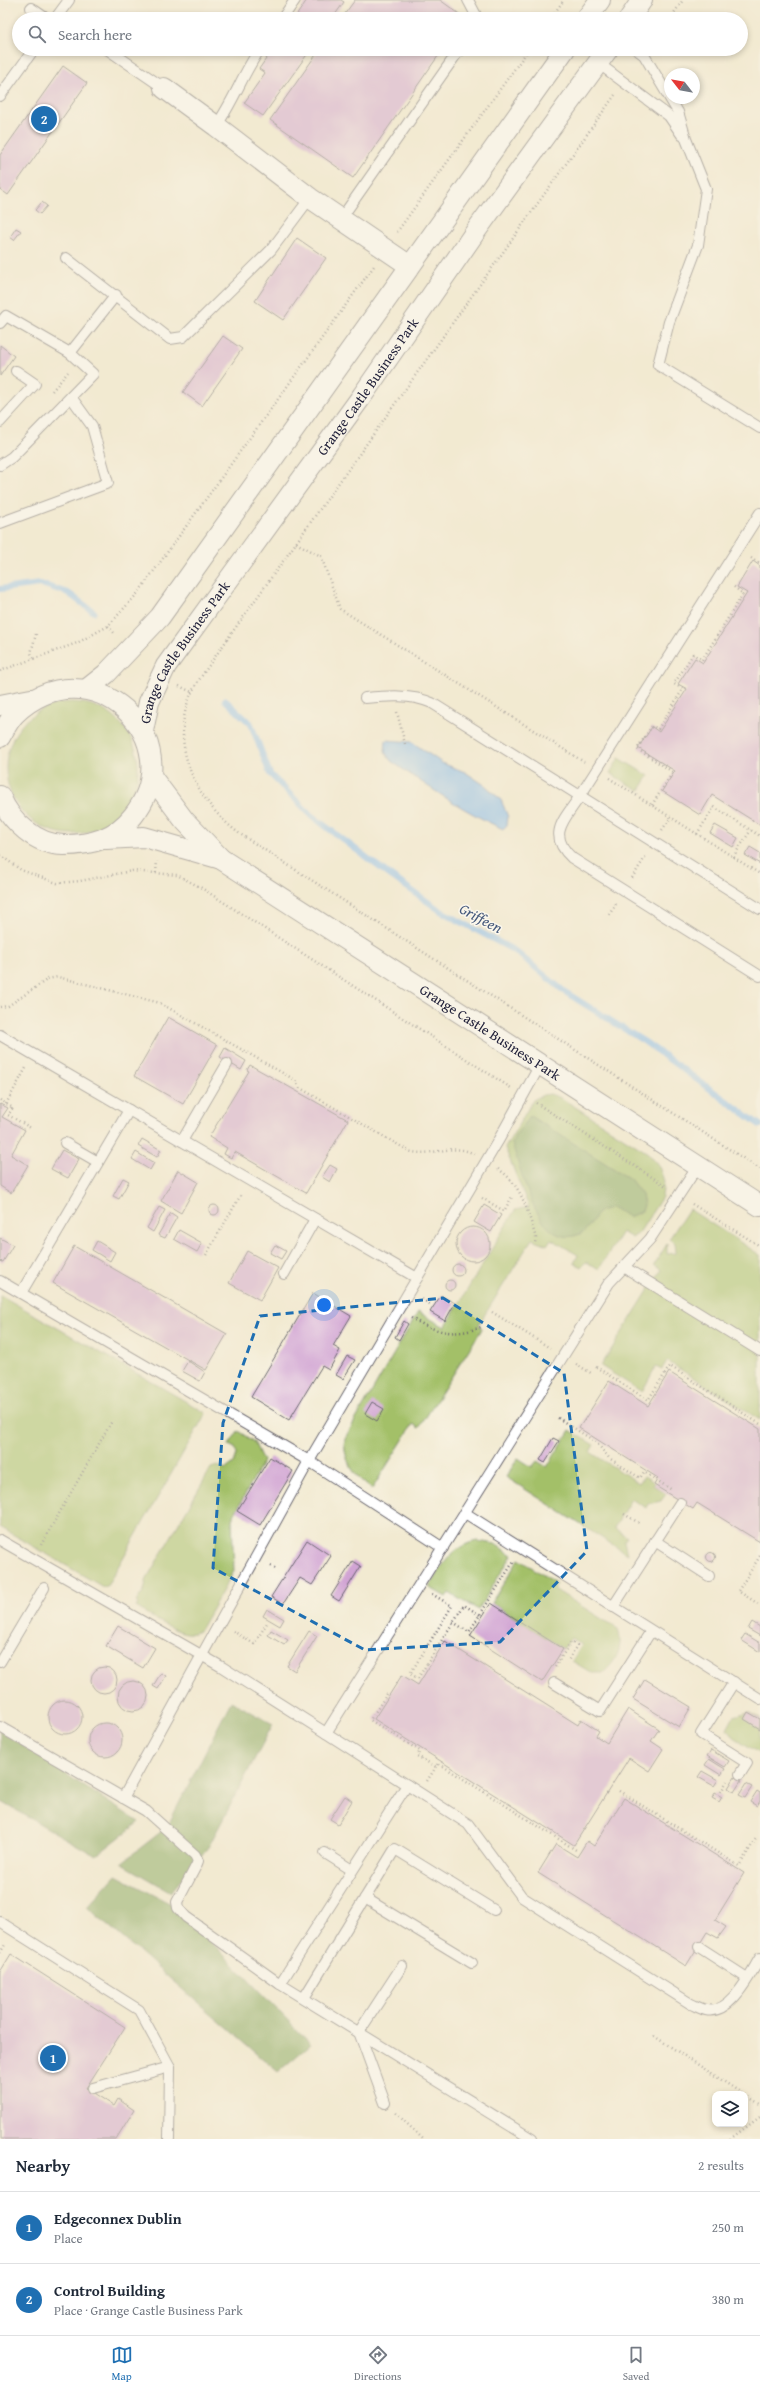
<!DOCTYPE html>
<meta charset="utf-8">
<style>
body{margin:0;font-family:"Gentium Book Plus",serif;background:#f2f2f3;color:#1f2937}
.controls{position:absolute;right:12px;bottom:12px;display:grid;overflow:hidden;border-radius:8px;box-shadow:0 2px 6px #0003}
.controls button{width:36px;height:36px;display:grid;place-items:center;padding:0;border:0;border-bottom:1px solid #e0e1e3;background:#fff;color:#1f2937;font:20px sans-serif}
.compass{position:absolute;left:664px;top:68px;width:36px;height:36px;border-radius:50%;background:#fff;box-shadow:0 2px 6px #0003;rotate:301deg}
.you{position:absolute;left:324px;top:1305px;width:14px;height:14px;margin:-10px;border:3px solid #fff;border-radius:50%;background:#1a73e8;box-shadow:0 0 0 6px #1a73e833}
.badge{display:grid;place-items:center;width:26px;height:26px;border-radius:50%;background:#1f6fb2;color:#fff;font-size:13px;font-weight:700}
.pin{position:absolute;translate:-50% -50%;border:2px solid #fff;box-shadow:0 1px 4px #0006}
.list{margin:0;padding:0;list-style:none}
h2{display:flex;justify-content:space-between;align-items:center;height:52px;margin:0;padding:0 16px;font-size:17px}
h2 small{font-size:13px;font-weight:400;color:#747a83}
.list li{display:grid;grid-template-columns:26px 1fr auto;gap:12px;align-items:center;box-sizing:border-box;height:72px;padding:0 16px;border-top:1px solid #e0e1e3}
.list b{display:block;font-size:15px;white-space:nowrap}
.list p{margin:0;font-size:13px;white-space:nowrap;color:#747a83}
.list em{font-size:13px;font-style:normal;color:#747a83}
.icon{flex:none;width:22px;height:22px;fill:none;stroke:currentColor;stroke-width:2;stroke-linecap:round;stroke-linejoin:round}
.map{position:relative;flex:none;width:760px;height:2139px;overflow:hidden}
.search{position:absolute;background:#fff;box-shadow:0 2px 6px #0003;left:12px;right:12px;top:12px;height:44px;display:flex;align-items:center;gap:10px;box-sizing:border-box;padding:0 14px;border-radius:22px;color:#747a83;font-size:15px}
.sheet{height:196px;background:#fff}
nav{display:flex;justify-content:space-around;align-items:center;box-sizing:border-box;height:56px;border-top:1px solid #e0e1e3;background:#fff;font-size:11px;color:#747a83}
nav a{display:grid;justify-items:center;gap:2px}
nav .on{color:#1f6fb2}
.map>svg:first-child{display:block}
</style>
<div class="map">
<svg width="760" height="2139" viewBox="0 0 760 2139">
<rect width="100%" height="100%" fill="#fbf7ec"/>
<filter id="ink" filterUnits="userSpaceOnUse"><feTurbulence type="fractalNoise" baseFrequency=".025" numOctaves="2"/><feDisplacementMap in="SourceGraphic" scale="8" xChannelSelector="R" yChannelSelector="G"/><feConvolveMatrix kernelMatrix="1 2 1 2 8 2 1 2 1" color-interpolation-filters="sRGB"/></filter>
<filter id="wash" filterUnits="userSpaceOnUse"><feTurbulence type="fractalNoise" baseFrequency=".012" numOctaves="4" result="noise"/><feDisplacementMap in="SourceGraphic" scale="16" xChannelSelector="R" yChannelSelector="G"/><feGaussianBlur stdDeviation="0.9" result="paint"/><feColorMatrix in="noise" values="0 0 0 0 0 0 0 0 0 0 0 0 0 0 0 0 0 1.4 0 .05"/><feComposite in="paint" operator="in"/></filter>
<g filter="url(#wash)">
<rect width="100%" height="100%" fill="#f2ead1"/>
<g fill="#a3c068" stroke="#627152">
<circle cx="72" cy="768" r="66"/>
<polygon points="619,758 649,776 639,791 610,773"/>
<path d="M550,1094L561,1098L648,1153L659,1166L664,1181L662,1197L639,1233L632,1238L622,1232L599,1269L586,1262L581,1267L574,1263L578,1255L551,1239L547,1245L532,1239L479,1324L482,1329L419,1428L413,1424L372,1489C355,1478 342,1459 345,1438L418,1312L445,1327L515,1210L529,1207L505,1148L533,1100L543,1095Z"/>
<polygon points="689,1209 760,1255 760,1420 667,1361 662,1369 656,1366 642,1392 601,1366 661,1270 654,1265 667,1244 667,1254 676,1253 675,1243 669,1239"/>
<polygon points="0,1295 206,1413 107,1586 103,1587 0,1527"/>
<polygon points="570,1430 594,1445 590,1452 639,1483 644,1476 654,1482 653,1485 666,1494 661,1501 648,1504 646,1508 631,1499 614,1528 627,1537 624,1541 627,1554 506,1477 518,1458 532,1467 537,1461 547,1467"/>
<path d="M238,1431L254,1442L263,1461L232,1519L234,1571L200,1630C187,1643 150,1615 136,1607L138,1604L136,1602L144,1590L147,1578L211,1468L217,1466L226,1469L234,1463L237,1454L235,1448L229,1445Z"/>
<path d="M478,1541L495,1544L512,1555L478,1610L449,1593L446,1597L429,1587C442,1566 452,1545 478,1541Z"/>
<path d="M519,1559L557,1584L554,1589L618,1629C624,1646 617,1661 603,1673H592L572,1661L582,1645L571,1638L563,1649L491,1603Z"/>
<polygon points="749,1712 760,1718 760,1754 731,1735 727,1729 734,1716"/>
</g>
<g fill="#82a65c" stroke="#52644c">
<path d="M530,1116L630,1179L642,1195L644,1205L642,1211L629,1217L612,1207C608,1209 601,1210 598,1213C592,1219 589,1230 580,1234C537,1252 522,1170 512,1144L515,1136Z"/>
<polygon points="231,1701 273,1724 209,1846 171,1892 121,1863 167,1827"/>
<polygon points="0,1731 139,1822 96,1856 0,1801"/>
<polygon points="116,1875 177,1907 311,2044 278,2072 87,1907"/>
</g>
<path fill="#83bbf3" stroke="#526e97" d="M386,740L412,742L442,763L465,772L486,786L501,800L508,817L507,825L503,829C463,811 427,786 391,761L385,752Z"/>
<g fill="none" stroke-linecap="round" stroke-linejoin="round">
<g stroke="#83bbf3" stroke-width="6">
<polyline points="0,589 41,584 68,593 94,612"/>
<polyline points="225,700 251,724 270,774 312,816 391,876 441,911 515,951 565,992 645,1042 760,1125"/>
</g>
</g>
<g id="blocks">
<g fill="#d1a4d4">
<polygon points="307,0 341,0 344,2 332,19 294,19"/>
<polygon points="355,0 440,0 465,18 341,19"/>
<polygon points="273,49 311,49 263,116 244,103 265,73 259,69"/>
<polygon points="320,49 443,49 353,178 270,120"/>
<polygon points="63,66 87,83 8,195 0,189 0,155"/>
<polygon points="42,202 47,206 40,214 35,210"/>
<polygon points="16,228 21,231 14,240 10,237"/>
<polygon points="297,238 326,258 283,320 255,301"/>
<polygon points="223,336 242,349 202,406 183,392"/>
<polygon points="0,345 14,356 0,376"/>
<polygon points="753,561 760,566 760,825 712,795 700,815 662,791 675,771 638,748 652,727 659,732 687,689 678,684 695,658 703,663 747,593 737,587"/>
<polygon points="715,825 738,838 733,847 710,833"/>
<polygon points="750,847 760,853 760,864 745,855"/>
<polygon points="168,1017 217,1045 183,1104 134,1076"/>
<polygon points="225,1048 246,1061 241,1070 220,1057"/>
<polygon points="250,1065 348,1120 306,1193 235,1152 231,1158 224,1154 227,1148 209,1137 249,1071 247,1070"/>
<polygon points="0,1104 8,1108 2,1117 25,1130 11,1155 28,1165 11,1193 0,1186"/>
<polygon points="142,1139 161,1150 157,1157 138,1146"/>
<polygon points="62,1150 79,1159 68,1178 51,1169"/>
<polygon points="136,1152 154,1163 150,1170 132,1159"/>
<polygon points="330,1165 337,1169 330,1182 322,1177"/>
<polygon points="178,1170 198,1182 181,1213 161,1201"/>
<polygon points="123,1178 129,1181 119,1199 113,1196"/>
<circle cx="214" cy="1210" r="5"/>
<polygon points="484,1205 501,1215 491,1232 474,1222"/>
<polygon points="159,1207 165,1210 153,1232 147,1228"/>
<polygon points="171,1213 177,1217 165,1238 158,1235"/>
<circle cx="473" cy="1244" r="17"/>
<polygon points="179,1230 202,1243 197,1252 174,1239"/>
<polygon points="0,1238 13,1245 3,1262 0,1261"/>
<polygon points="97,1241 115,1252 110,1261 92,1250"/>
<polygon points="275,1245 286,1251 281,1259 270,1253"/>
<polygon points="74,1246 227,1334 206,1370 53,1283"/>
<polygon points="247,1251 278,1268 260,1300 229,1283"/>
<circle cx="458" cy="1270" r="6"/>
<circle cx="450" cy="1285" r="5"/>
<polygon points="313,1293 351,1316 333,1346 340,1350 329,1370 322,1366 289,1420 251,1397"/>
<polygon points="441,1295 455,1303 445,1321 430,1312"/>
<polygon points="404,1321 408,1324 399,1340 395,1337"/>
<polygon points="347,1356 355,1360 343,1379 336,1375"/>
<polygon points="188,1361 205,1372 200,1381 182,1371"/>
<polygon points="669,1372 760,1429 760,1542 697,1503 693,1509 654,1485 658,1478 579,1428 609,1381 648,1406"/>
<polygon points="372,1402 384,1409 377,1421 365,1414"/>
<polygon points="553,1438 559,1441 545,1463 540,1460"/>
<polygon points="270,1457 293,1471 260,1525 237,1511"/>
<polygon points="307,1540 331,1556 312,1585 300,1578 283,1604 271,1597"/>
<circle cx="711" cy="1557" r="4.5"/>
<polygon points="353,1561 361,1566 339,1601 331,1596"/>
<polygon points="491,1603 563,1649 542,1682 470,1636"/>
<polygon points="267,1609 284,1619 280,1626 263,1616"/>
<polygon points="752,1622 760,1627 760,1636 748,1629"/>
<polygon points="118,1626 155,1648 143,1668 106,1646"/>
<polygon points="271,1630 288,1640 284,1645 268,1635"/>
<polygon points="309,1631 317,1636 295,1671 287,1666"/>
<polygon points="745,1634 760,1643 760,1652 741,1640"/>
<polygon points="445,1641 578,1725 581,1719 599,1731 596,1736 607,1743 628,1709 659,1729 651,1741 663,1749 649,1771 629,1758 574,1845 374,1719 402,1675 418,1685"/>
<circle cx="104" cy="1680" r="13"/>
<polygon points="161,1673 166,1676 158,1689 153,1686"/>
<polygon points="645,1679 691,1707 679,1727 633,1699"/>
<circle cx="133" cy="1696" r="15"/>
<circle cx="65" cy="1717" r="17"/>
<polygon points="748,1712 760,1719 760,1729 744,1719"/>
<circle cx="105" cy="1740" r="17"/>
<polygon points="711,1750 729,1761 725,1767 707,1756"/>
<polygon points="709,1759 725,1769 721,1775 705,1765"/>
<polygon points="702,1771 718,1780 714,1786 698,1777"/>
<polygon points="735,1777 741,1781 734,1792 728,1788"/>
<polygon points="746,1784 752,1787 745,1798 739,1795"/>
<polygon points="757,1791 760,1793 760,1801 757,1806 750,1802"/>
<polygon points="715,1793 722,1797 719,1802 712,1798"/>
<polygon points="345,1796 352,1801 338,1824 330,1819"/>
<polygon points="624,1798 744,1873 715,1920 726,1927 718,1938 707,1932 686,1966 538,1873 556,1844 577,1857 587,1841 594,1846"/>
<polygon points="11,1954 125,2027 86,2088 114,2106 118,2099 134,2110 116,2139 0,2139 0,1972"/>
</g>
</g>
</g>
<g filter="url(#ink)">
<use href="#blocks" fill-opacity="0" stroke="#6b6870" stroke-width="1"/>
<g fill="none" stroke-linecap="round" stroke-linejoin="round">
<defs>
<g id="lane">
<polyline points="468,0 478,19"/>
<polyline points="31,8 47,19"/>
<polyline points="55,19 69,0"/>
<polyline points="282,19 295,0"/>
<polyline points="107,49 164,88"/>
<polyline points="636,49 644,55 678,112 686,139 706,189 698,245 669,322 658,365 760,428"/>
<polyline points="598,63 669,116 682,135"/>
<polyline points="0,96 34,49"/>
<path d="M216,126C234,101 243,73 260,49"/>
<polyline points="340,220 460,49"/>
<polyline points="66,258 170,339 183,337 271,250 310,198"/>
<polyline points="0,323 6,316 70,353"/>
<polyline points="0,422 35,384 16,371"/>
<polyline points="0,465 12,457 93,374 70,353 116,295"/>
<path d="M760,513L580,796C565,819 546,834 572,858L760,976"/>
<polyline points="0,523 108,483 92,426 71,397"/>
<path d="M365,698C388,696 411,694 432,703L760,909"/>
<polyline points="0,1035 417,1278 309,1461 123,1798"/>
<polyline points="182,1141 227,1064"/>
<polyline points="65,1143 98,1162"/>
<path d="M698,1166L650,1239L609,1283L326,1733L468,1824L522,1897L691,2004C696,2006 701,2009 706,2010C731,2015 750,1974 760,1958"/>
<polyline points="624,1267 760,1351"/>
<polyline points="284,1274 315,1219"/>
<polyline points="417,1278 498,1141 540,1065"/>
<polyline points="0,1281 309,1461 443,1548"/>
<polyline points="21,1293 129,1110"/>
<polyline points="465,1513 760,1699"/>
<polyline points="0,1540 222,1667 326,1733"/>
<polyline points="655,1541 709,1576"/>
<polyline points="613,1607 680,1503"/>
<polyline points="0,1662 44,1588"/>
<polyline points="734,1682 701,1734 747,1763 740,1774"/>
<polyline points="554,1683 600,1711 651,1631"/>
<polyline points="0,1727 146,1811 195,1855 198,1861 196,1866 177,1902 178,1908 186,1917 280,1984 532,2139"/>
<polyline points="325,1853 352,1870"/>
<polyline points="365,1898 472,1963"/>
<polyline points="0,1922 139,2010 170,2067 169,2139"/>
<polyline points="699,1947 747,1978"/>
<polyline points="280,1984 407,1785"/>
<polyline points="304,1998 395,1849 494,1910"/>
<polyline points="93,2088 170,2067"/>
<polyline points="385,2103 359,2032 402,1966"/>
</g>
<g id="street">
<polyline points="586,19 600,0"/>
<polyline points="629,19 642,0"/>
<polyline points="164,88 216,126 310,198 410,266"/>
<polyline points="87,689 106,674 160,617 565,49"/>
<polyline points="0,705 31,699"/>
<path id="s1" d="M143,731L149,702L166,666L362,396L478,228L608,49"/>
<path d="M0,737C4,730 9,720 15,714C90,642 194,740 133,816C115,839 91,845 64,845C36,845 10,821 0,796"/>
<path id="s2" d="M151,776L184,820L221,859L760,1206"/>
<polyline points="106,839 144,837 221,859"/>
</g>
</defs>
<use href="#lane" stroke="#6b6870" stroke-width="12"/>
<use href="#street" stroke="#6b6870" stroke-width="22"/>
<g stroke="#6b6870" stroke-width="2.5" stroke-dasharray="1 3" stroke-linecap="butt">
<polyline points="550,19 564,0"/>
<polyline points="670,19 683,0"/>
<path d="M615,95L214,658C207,669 198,680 192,692C167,744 197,803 240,834L760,1169"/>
<polyline points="397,232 529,49"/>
<polyline points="52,391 68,372"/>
<polyline points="296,543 321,556 340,609 584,762"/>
<polyline points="751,558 760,563"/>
<polyline points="108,626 115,634"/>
<polyline points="33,658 31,653 36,634"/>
<polyline points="0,671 77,643 108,626 138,593 374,266"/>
<polyline points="179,686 192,692"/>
<polyline points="397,712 405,744"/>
<polyline points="609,778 760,874"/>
<polyline points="652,805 673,772 637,749 652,726 658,729 683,689 674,684 693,654 702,660 743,594 733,586"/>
<polyline points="662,830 671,817"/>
<polyline points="697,834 714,807 760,836"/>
<polyline points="0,855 21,870 57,883 80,881 132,871 177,875 200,887 511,1088"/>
<polyline points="733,857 751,830"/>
<polyline points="156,873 157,861"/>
<polyline points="632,878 646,856"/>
<polyline points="609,915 616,904"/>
<path d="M0,1007L8,1006L48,979L58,977L160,1003L295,1080L300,1088L409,1151C430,1158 453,1142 474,1154"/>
<polyline points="0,1100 13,1108 8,1115 31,1128"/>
<polyline points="536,1103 666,1186"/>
<polyline points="6,1104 26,1068"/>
<path d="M498,1169C522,1184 528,1213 536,1238L535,1243"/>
<polyline points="482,1198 504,1211 513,1195"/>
<polyline points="692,1204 760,1246"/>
<polyline points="206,1255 242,1193"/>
<polyline points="422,1299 432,1305"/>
<polyline points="492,1312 550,1348"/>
<path d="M411,1318C435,1332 456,1338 483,1326"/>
<polyline points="576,1364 591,1373"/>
<polyline points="596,1367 648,1400 670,1366 760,1424"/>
<polyline points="558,1418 596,1442 609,1458 640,1478 644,1472 672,1490"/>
<polyline points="624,1514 639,1523"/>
<polyline points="41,1545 112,1421"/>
<polyline points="760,1556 738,1591 760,1605"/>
<polyline points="271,1566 276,1569"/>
<polyline points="432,1594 452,1606 410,1674 418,1678 464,1605 480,1615"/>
<polyline points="453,1622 469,1632 514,1561"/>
<polyline points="233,1631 254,1644 267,1623"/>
<polyline points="555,1667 571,1642 577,1645 568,1661"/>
<polyline points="387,1694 370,1720 420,1751 417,1756 436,1767 438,1763 576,1850"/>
<polyline points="427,1781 436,1767"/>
<polyline points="619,1791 739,1866 757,1837"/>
<polyline points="721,1792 727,1781"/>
<polyline points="0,1953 6,1943"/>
<polyline points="654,2036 743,2094"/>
<polyline points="745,2095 760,2104"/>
<polyline points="396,2113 423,2139"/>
<polyline points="730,2139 760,2117"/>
</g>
<use href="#lane" stroke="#fff" stroke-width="10"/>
<use href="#street" stroke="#fff" stroke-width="20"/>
</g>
</g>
<path d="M0 0H760V2139H0ZM443,1298L564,1373L587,1551L500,1642L365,1650L213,1568L223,1423L260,1316Z" fill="#f2ead1" fill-opacity=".55" fill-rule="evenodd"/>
<path fill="none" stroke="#1f6fb2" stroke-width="3" stroke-dasharray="8 5" stroke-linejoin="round" d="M443,1298L564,1373L587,1551L500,1642L365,1650L213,1568L223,1423L260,1316Z"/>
<g text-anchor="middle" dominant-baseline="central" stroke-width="3" stroke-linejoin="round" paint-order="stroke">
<g font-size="14" fill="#22223b" stroke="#fbf7ec">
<text stroke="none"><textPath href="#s1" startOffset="414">Grange Castle Business Park</textPath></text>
<text stroke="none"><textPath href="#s1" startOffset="90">Grange Castle Business Park</textPath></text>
<text stroke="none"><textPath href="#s2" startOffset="429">Grange Castle Business Park</textPath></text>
</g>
<g font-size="15" font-style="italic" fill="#44587b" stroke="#fbf7ec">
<text transform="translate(481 918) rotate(28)">Griffeen</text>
</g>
</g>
</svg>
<div class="controls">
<button><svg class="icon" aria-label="layers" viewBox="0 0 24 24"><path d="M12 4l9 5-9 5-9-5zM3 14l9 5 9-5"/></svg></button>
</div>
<svg class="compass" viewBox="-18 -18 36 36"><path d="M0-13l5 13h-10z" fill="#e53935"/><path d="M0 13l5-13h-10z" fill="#747a83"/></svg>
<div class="you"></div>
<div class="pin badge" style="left:53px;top:2058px">1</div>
<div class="pin badge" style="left:44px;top:119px">2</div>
<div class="search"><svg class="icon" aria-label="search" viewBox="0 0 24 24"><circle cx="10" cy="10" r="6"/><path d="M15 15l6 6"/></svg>Search here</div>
</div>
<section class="sheet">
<h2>Nearby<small>2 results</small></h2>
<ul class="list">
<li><span class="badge">1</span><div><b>Edgeconnex Dublin</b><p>Place</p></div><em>250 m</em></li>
<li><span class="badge">2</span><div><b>Control Building</b><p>Place · Grange Castle Business Park</p></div><em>380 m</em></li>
</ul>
</section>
<nav>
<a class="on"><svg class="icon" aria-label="map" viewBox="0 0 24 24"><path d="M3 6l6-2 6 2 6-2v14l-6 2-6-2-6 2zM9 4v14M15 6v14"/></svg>Map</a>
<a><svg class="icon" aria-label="directions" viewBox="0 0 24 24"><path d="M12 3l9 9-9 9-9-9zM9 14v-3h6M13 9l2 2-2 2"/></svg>Directions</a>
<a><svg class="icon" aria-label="saved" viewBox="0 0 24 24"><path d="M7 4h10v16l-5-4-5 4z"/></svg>Saved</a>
</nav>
